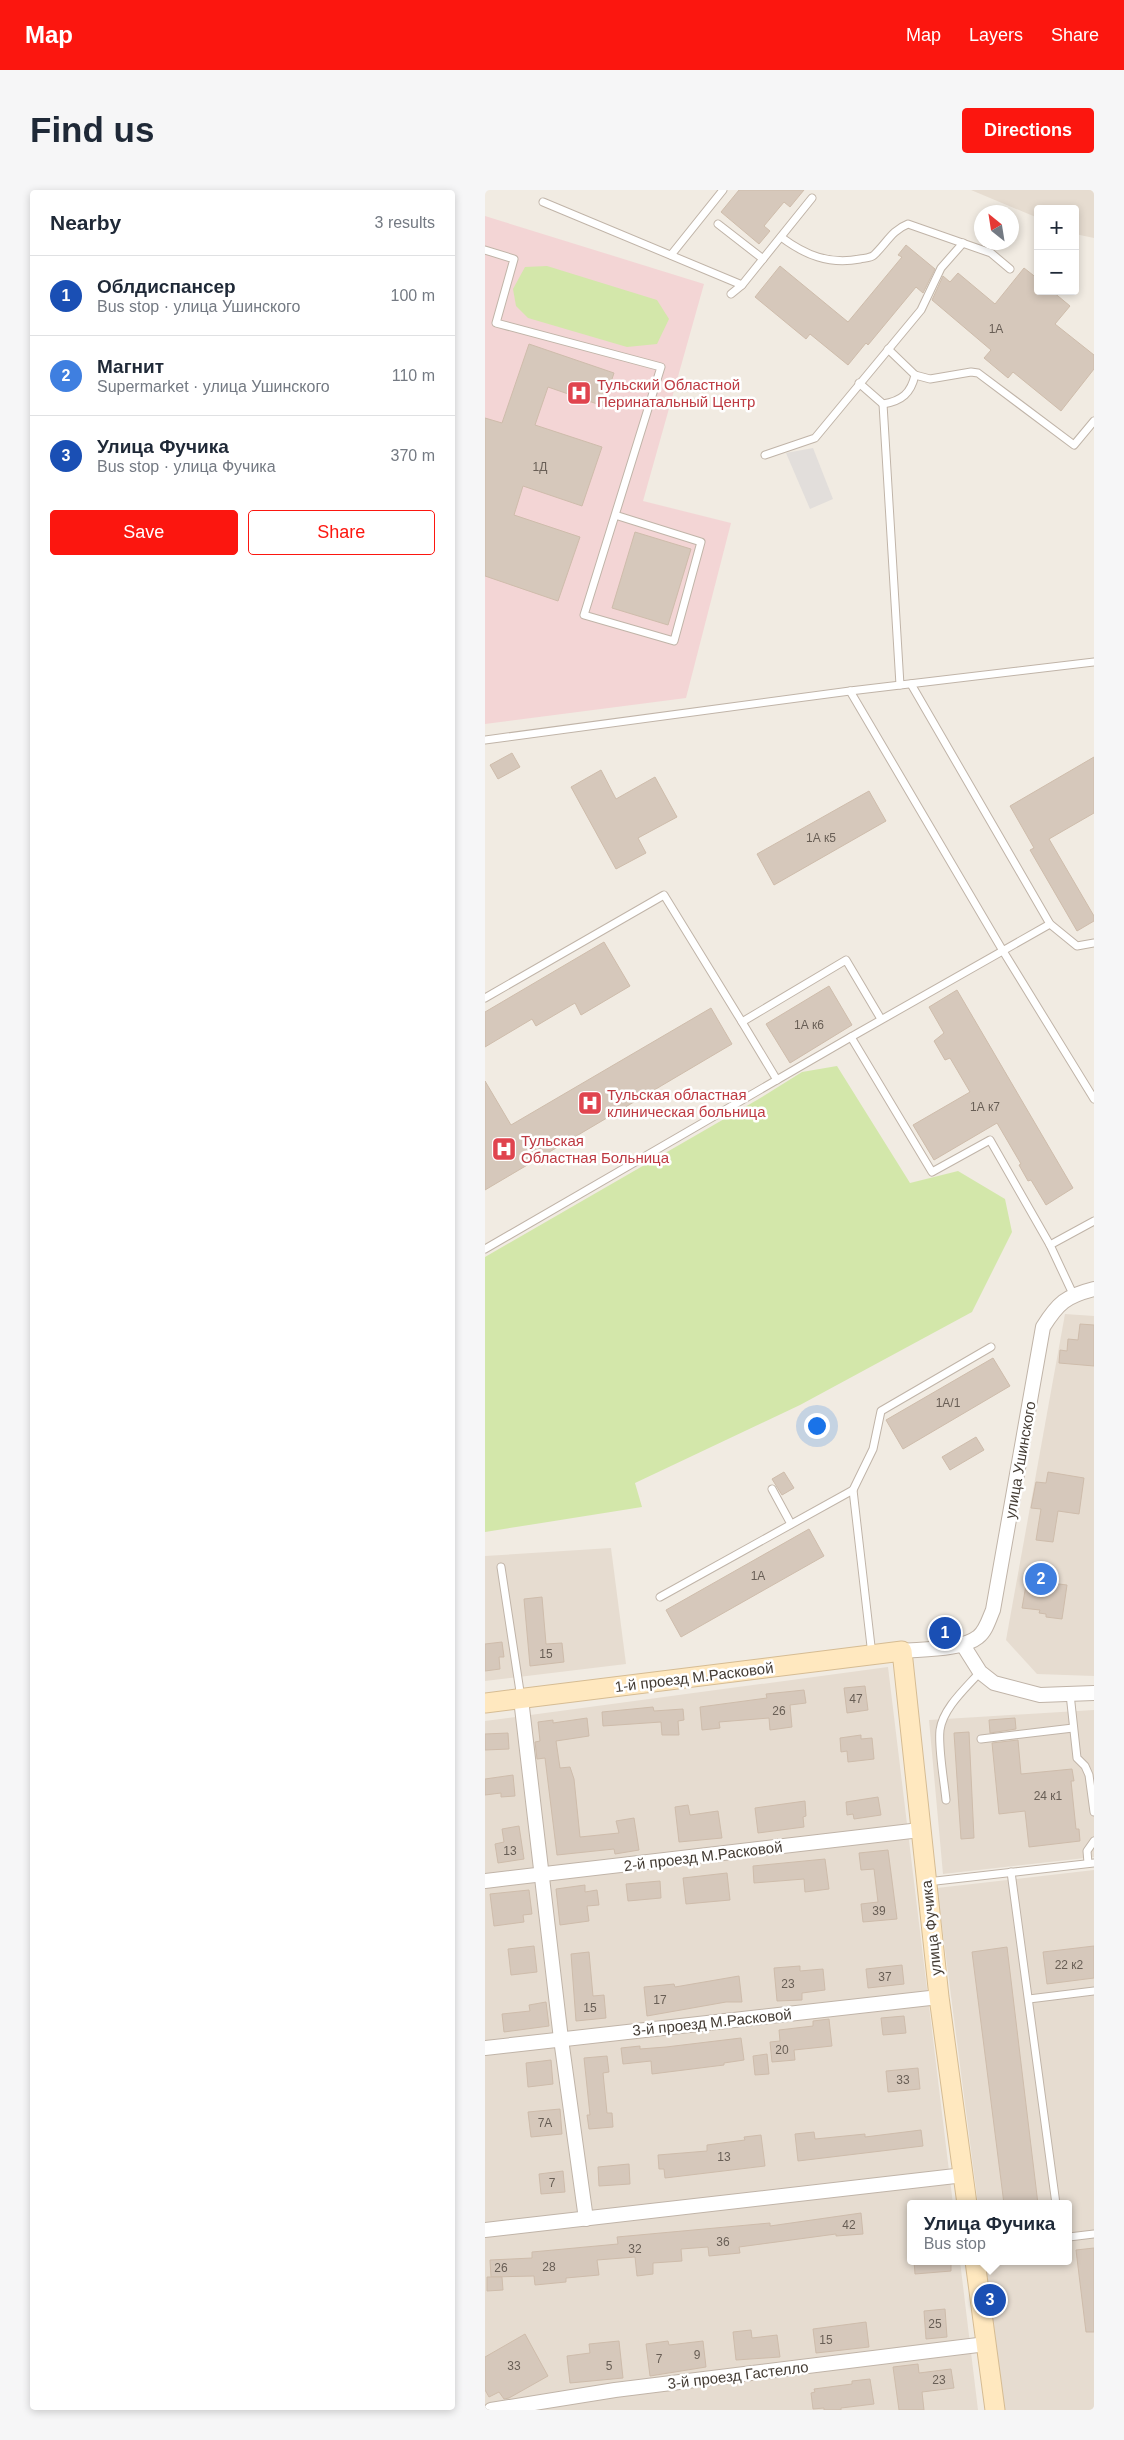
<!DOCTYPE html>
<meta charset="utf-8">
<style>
body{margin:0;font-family:Helvetica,sans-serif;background:#f6f6f7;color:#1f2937}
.controls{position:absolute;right:15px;top:15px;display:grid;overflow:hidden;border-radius:5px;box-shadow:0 2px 8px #0003}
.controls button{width:45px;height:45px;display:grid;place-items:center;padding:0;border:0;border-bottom:1px solid #e0e1e3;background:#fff;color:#1f2937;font:25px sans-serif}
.compass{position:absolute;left:489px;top:15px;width:45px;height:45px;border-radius:50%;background:#fff;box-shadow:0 2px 8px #0003;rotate:330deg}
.you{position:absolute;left:331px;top:1235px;width:18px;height:18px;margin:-12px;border:4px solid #fff;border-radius:50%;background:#1a73e8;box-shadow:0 0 0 8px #1a73e833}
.badge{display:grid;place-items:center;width:32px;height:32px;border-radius:50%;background:#fc160f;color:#fff;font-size:16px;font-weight:700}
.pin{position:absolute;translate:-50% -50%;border:2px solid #fff;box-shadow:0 1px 5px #0006}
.popup{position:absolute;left:422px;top:2010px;width:165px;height:65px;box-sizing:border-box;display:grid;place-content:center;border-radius:5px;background:#fff;filter:drop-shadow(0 1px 4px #0005);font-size:16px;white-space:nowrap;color:#747a83}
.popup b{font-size:19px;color:#1f2937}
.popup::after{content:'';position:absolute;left:50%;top:100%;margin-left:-10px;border:10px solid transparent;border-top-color:#fff}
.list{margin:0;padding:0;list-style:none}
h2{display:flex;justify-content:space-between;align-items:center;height:65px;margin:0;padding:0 20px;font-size:21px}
h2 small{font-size:16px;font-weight:400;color:#747a83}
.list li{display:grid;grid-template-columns:32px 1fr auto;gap:15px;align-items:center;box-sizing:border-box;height:80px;padding:0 20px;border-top:1px solid #e0e1e3}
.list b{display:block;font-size:19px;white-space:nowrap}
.list p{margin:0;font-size:16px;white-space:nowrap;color:#747a83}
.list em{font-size:16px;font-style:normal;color:#747a83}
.actions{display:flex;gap:10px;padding:15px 20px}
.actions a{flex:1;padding:11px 0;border:1px solid #fc160f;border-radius:5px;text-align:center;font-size:18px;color:#fc160f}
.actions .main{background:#fc160f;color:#fff}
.map{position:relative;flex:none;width:609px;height:2220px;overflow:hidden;border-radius:5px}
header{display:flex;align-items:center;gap:30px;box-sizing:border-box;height:70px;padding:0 25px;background:#fc160f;color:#fff}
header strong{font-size:24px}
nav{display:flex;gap:28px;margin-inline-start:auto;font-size:18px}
.intro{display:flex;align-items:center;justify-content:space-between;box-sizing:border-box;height:120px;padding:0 30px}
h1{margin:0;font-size:35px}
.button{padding:12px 22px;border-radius:5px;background:#fc160f;color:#fff;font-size:18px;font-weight:700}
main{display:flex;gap:30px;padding:0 30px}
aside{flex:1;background:#fff;border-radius:5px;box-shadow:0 2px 8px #0003}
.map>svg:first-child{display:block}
</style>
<header>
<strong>Map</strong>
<nav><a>Map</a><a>Layers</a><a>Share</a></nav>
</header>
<div class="intro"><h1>Find us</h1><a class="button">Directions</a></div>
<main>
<aside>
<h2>Nearby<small>3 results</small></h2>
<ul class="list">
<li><span class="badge" style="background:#1a4fb4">1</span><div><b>Облдиспансер</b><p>Bus stop · улица Ушинского</p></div><em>100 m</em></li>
<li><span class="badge" style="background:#3f7fe0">2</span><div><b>Магнит</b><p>Supermarket · улица Ушинского</p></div><em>110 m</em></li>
<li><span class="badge" style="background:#1a4fb4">3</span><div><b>Улица Фучика</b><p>Bus stop · улица Фучика</p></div><em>370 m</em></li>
</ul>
<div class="actions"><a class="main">Save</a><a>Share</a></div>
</aside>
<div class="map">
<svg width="609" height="2220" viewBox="0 0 609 2220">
<rect width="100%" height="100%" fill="#f1ebe2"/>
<g fill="#e6dcd0">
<polygon points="486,0 609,0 609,48 590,44 590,19 553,19 553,28"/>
<polygon points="580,1124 609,1126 609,1486 552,1484 521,1450"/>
<polygon points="126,1358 141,1474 0,1491 0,1366"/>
<polygon points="403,1477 468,2014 426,2014 426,2071 475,2071 493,2220 0,2220 0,1531"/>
<polygon points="609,1520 609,1667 458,1684 444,1530"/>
<polygon points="609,1680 609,2220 519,2220 500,2071 584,2071 584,2014 493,2014 452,1698"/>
</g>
<polygon fill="#f3d5d5" points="0,26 219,94 158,311 246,333 201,508 0,534"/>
<g fill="#d3e7aa">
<polygon points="62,76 172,110 184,129 172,154 142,157 43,128 31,116 28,99 40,77"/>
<polygon points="352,876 425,993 473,981 520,1009 527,1042 487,1122 315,1215 150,1293 157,1317 0,1342 0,1067 272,910 317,882"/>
</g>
<polygon fill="#e2dedb" points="328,258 348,309 325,319 301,263"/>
<g fill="#d6c8bb" stroke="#cebcab">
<polygon points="254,0 319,0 305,17 299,12 279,36 285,41 274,54 236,22"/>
<polygon points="421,55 450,79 438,103 431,97 383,155 381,153 363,175 325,144 321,149 270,107 295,76 363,132 417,67 413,65"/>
<polygon points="539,78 553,89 553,101 567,101 585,116 570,134 609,165 609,179 576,221 528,182 523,188 499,168 506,160 447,110 458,86 465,92 473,83 510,114"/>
<polygon points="44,154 129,183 118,216 63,197 50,235 117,257 97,316 38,296 29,325 95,347 73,411 0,386 0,228 17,233"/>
<polygon points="150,342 206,359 183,435 127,418"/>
<polygon points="27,563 35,577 13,589 5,575"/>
<polygon points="609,567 609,623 564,649 609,726 609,731 592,741 545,660 549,658 525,616"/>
<polygon points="116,580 131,609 170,587 192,627 153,648 161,663 131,679 86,597"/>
<polygon points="384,601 401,631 289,695 272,664"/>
<polygon points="119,752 145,796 96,825 90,813 51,836 47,829 0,857 0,822"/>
<polygon points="344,796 367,835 305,873 281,834"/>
<polygon points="472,800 588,998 561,1015 546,990 543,991 534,975 536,974 512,933 449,970 428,935 485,902 465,868 460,870 449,851 459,843 444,817"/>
<polygon points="226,818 247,854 0,1000 0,891 26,935"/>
<polygon points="595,1134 609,1135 609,1176 574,1173 575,1160 582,1161 583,1149 593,1150"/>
<polygon points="508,1168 525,1196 418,1259 401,1230"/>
<polygon points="491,1247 499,1260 465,1280 457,1267"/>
<polygon points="299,1282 309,1298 297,1305 287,1289"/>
<polygon points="563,1282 599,1288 594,1324 573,1321 568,1352 551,1350 556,1319 546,1318 551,1292 561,1293"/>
<polygon points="324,1339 339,1366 196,1447 181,1420"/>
<polygon points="566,1393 582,1395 577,1429 561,1427 561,1424 554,1423 555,1420 537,1418 541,1395 565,1398"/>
<polygon points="57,1407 61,1454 77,1453 79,1472 45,1476 39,1409"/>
<polygon points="17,1452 19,1467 14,1467 15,1479 0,1481 0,1454"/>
<polygon points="380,1496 383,1520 362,1523 359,1498"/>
<polygon points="319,1500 321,1513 305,1515 307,1537 285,1540 284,1528 234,1532 235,1538 217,1540 215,1517 282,1508 281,1504"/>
<polygon points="168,1517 169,1521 198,1519 199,1530 193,1531 194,1545 177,1545 176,1532 118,1536 117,1522"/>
<polygon points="102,1528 104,1546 71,1551 75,1578 85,1577 89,1589 95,1647 134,1643 131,1631 149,1628 154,1660 130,1664 129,1659 72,1665 60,1568 52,1569 50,1552 55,1551 53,1532 68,1530 68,1533"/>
<polygon points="530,1528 531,1539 505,1543 504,1530"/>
<polygon points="484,1542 489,1648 476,1649 469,1543"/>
<polygon points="23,1543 24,1559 0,1560 0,1544"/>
<polygon points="376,1545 376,1549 387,1548 389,1569 363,1572 362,1561 356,1562 355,1548"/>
<polygon points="533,1550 536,1584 587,1579 589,1591 586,1591 591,1639 594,1639 595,1651 544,1657 540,1621 514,1624 507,1553"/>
<polygon points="28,1585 30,1606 16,1607 16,1603 0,1605 0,1589"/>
<polygon points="393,1607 396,1625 369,1629 368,1624 362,1625 361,1612"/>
<polygon points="320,1611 321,1626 318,1627 319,1637 273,1643 270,1618"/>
<polygon points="203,1615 205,1625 233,1621 237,1648 194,1652 190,1617"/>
<polygon points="34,1636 39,1669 13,1673 10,1654 19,1652 17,1639"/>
<polygon points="403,1660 412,1729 378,1732 376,1714 393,1712 389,1679 376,1680 374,1663"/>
<polygon points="340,1669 344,1699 320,1702 319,1689 269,1693 268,1676"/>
<polygon points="242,1683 245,1710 201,1714 198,1688"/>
<polygon points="175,1691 176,1708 143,1711 141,1694"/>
<polygon points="100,1695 100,1702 112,1700 114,1715 102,1716 104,1731 75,1735 71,1699"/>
<polygon points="44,1700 47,1724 38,1725 39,1732 9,1736 5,1704"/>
<polygon points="49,1756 52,1782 26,1785 23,1759"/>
<polygon points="609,1756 609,1788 562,1794 558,1762"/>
<polygon points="522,1757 553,2014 519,2014 487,1762"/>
<polygon points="104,1762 108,1806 119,1805 121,1828 91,1831 86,1764"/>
<polygon points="417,1775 419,1794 383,1798 381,1779"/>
<polygon points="315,1776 315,1781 338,1779 340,1800 317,1803 317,1810 292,1811 289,1778"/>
<polygon points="254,1786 257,1812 241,1812 162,1826 159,1797 189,1794 190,1797"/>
<polygon points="61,1812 64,1836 19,1842 17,1824 45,1821 44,1815"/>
<polygon points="419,1826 421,1843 398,1845 396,1828"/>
<polygon points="344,1829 347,1856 309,1860 310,1870 287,1872 285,1852 295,1851 294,1840 328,1836 328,1831"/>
<polygon points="256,1848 259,1870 239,1873 239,1875 167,1884 166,1871 138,1874 136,1858 155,1856 155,1859 181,1857"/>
<polygon points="282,1864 284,1884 270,1885 268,1866"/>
<polygon points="122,1866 124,1882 118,1883 122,1923 127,1923 128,1937 104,1939 102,1925 105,1925 99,1868"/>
<polygon points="66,1870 68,1894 43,1897 41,1873"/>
<polygon points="433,1878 435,1899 403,1902 401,1881"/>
<polygon points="75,1919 77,1944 46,1947 43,1922"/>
<polygon points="436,1940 438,1956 313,1971 310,1944 329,1942 330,1949 380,1944 380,1947"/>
<polygon points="276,1945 280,1976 180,1988 179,1979 174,1979 173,1965 222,1961 222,1955 260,1950 259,1947"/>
<polygon points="144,1974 145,1994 114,1996 113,1977"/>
<polygon points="78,1981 80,2002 56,2004 54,1984"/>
<polygon points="376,2023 378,2044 351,2046 351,2044 254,2057 255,2063 224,2066 223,2057 196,2059 197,2071 168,2073 168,2084 152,2086 150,2067 112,2070 114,2085 81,2088 81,2092 50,2095 49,2086 6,2087 5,2070 47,2068 47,2062 133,2054 132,2047 285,2033 285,2036"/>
<polygon points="609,2058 609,2142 601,2142 591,2060"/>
<polygon points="429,2071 466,2071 466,2081 430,2084"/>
<polygon points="2,2087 17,2087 18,2100 2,2101"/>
<polygon points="460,2119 462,2147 441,2149 439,2121"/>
<polygon points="381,2132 384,2157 331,2163 328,2139"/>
<polygon points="266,2140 267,2148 292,2145 295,2167 251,2170 248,2142"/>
<polygon points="40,2144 63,2186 24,2208 19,2209 14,2202 4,2207 0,2200 0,2167"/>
<polygon points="134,2151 138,2188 85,2193 82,2166 105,2163 104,2154"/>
<polygon points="183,2151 184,2155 218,2151 221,2177 165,2186 161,2154"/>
<polygon points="433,2174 434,2183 466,2179 469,2198 437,2202 439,2220 414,2220 408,2177"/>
<polygon points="385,2189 389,2214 356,2218 356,2220 339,2220 339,2218 328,2219 326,2203 330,2202 329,2199 367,2194 367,2191"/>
</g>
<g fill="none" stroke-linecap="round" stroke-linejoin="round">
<defs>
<g id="lane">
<polyline points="58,12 257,95"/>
<polyline points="233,34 278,69"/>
<path d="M296,47C320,65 344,75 375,69C380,68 386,68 389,65C401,54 407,40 423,34L506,63L525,79"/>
<polyline points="0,60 29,69 11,133 176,177 99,425 189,451 216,352 130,325"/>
<polyline points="186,65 238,0"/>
<polyline points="246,104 257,95 327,8"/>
<polyline points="430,185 445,189 486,182 493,183 589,255 609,231"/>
<path d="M374,193L398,214C417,211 426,203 430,185L403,159"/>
<polyline points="398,214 415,495"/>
<polyline points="280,265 330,248 436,120 456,78 478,53"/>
<polyline points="426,494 565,734 592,756 609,753"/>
<polyline points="365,501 518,761 609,909"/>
<polyline points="0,550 365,501 609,472"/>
<polyline points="0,808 179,705 257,832"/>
<polyline points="366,847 565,734"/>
<polyline points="292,890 257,832 361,770 396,829"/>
<polyline points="565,1055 609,1031"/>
<polyline points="0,1059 366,847 447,982 505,950 565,1055 588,1104"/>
<polyline points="287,1299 306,1334"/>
<polyline points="368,1300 387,1465"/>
<polyline points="16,1377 36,1508"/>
<polyline points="175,1407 368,1300 388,1259 396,1221 506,1157"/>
<polyline points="585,1504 592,1568 600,1576 604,1585 609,1622"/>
<polyline points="496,1549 588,1538"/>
<path d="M461,1610C459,1590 453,1558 455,1540C458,1518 481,1498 495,1482"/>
<polyline points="603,1673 602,1661 609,1651"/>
<polyline points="526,1682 571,2014"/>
<polyline points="442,1692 609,1673"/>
<polyline points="544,1809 609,1801"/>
<polyline points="584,2047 609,2044"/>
</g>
<g id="street">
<polyline points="478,1455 495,1482 509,1493 555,1505 609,1503"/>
<path d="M417,1461C438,1459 477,1460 493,1447C501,1441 504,1429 508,1420L558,1137C573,1113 581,1106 609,1099"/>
<polyline points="36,1509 76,1849 101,2029"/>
<polyline points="0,1691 435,1640"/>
<polyline points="0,1858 454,1807"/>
<polyline points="0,2040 479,1985"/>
<polyline points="6,2220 130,2200 501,2154"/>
</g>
<g id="secondary">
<polyline points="0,1513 417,1461 454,1807 482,2014"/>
<polyline points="490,2071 510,2220"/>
</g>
</defs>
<use href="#lane" stroke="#c0b4a8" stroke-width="9"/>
<use href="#street" stroke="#c0b4a8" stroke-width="16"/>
<use href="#secondary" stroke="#d6bc93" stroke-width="21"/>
<use href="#lane" stroke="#fff" stroke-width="7"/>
<use href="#street" stroke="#fff" stroke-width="14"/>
<use href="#secondary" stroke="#ffe8bf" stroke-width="19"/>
</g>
<defs>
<symbol id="hospital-square" viewBox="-11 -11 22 22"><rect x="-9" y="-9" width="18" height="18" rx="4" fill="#e0444e" stroke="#fff"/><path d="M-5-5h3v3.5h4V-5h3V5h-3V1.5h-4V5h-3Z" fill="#fff"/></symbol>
</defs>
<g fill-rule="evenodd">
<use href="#hospital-square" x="80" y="189" width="28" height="28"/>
<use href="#hospital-square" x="91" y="899" width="28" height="28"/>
<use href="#hospital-square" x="5" y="945" width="28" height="28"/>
</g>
<g text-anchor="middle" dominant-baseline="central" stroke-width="5" stroke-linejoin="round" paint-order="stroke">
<g font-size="12" fill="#685e55">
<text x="511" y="139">1А</text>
<text x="55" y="277">1Д</text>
<text x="336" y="648">1А к5</text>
<text x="324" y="835">1А к6</text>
<text x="500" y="917">1А к7</text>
<text x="463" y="1213">1А/1</text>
<text x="273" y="1386">1А</text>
<text x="61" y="1464">15</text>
<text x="371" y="1509">47</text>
<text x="294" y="1521">26</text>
<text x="563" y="1606">24 к1</text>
<text x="25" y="1661">13</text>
<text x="394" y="1721">39</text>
<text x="584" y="1775">22 к2</text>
<text x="400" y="1787">37</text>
<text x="303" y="1794">23</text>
<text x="175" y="1810">17</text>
<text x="105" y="1818">15</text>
<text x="297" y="1860">20</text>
<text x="418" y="1890">33</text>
<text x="60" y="1933">7А</text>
<text x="239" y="1967">13</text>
<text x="67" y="1993">7</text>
<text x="364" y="2035">42</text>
<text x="238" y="2052">36</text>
<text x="150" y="2059">32</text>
<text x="64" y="2077">28</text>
<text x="16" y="2078">26</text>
<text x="450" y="2134">25</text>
<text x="341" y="2150">15</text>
<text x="212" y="2165">9</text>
<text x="174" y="2169">7</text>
<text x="29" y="2176">33</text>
<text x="124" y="2176">5</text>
<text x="454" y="2190">23</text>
</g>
<g font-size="15" fill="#be3a42" stroke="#fff" text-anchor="start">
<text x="112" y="194">Тульский Областной<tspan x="112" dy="17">Перинатальный Центр</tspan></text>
<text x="122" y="904">Тульская областная<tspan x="122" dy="17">клиническая больница</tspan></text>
<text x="36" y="950">Тульская<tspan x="36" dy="17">Областная Больница</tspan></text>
</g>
<g font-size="15" fill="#433b33" stroke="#fff">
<text transform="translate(535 1270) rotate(-80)">улица Ушинского</text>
<text transform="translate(209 1487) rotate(-7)">1-й проезд М.Расковой</text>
<text transform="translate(218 1666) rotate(-7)">2-й проезд М.Расковой</text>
<text transform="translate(446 1738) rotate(-96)">улица Фучика</text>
<text transform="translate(227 1832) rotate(-6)">3-й проезд М.Расковой</text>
<text transform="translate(253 2185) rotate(-7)">3-й проезд Гастелло</text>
</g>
</g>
</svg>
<div class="controls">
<button>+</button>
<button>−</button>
</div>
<svg class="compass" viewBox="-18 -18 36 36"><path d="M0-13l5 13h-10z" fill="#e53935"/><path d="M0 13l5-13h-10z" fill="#747a83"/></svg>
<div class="you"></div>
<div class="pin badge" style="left:460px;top:1443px;background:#1a4fb4">1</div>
<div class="pin badge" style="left:556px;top:1389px;background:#3f7fe0">2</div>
<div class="pin badge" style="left:505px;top:2110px;background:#1a4fb4">3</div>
<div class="popup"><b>Улица Фучика</b>Bus stop</div>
</div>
</main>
